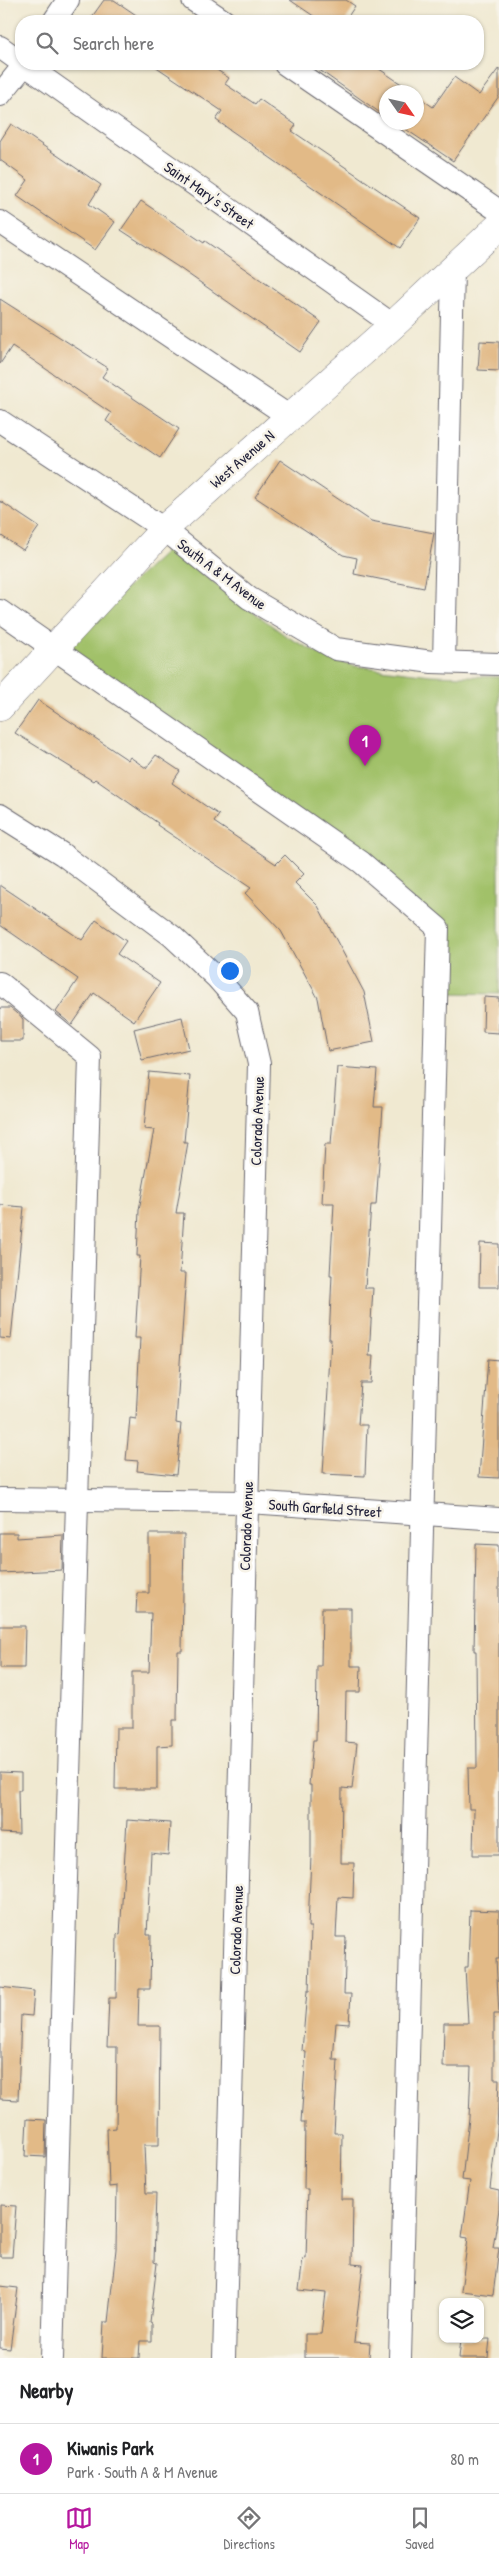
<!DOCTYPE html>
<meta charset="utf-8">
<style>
body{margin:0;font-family:"Patrick Hand",sans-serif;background:#f6f6f6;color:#202124}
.controls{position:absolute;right:15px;bottom:15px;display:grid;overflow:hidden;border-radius:10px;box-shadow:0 1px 4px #0004}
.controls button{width:45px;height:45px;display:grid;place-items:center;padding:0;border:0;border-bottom:1px solid #e0e0e0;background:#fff;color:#202124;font:25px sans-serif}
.compass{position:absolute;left:379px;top:85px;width:45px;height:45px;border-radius:50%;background:#fff;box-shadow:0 1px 4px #0004;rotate:124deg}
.you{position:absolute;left:229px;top:970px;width:18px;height:18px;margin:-12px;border:4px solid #fff;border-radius:50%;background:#1a73e8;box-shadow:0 0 0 8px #1a73e833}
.badge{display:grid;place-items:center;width:32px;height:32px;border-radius:50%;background:#b5179e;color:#fff;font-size:16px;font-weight:700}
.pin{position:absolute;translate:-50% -41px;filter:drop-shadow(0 1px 2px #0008)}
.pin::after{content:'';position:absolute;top:26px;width:18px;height:15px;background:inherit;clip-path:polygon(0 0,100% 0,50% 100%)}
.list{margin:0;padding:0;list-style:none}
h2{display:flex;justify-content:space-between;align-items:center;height:65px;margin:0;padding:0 20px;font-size:21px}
h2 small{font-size:16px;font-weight:400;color:#757577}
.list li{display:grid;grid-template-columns:32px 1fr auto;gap:15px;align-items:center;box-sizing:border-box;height:70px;padding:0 20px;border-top:1px solid #e0e0e0}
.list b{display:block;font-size:19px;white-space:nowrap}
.list p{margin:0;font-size:16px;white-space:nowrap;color:#757577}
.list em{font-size:16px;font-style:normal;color:#757577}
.icon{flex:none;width:28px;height:28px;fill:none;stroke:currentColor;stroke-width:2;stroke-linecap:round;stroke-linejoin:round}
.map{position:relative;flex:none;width:499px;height:2358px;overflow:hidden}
.search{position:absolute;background:#fff;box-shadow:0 1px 4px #0004;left:15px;right:15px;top:15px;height:55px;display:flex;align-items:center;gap:12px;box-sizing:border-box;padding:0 18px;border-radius:20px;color:#757577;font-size:19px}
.sheet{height:135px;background:#fff}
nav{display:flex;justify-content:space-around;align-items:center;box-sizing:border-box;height:70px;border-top:1px solid #e0e0e0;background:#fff;font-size:14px;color:#757577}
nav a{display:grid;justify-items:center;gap:2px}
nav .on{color:#b5179e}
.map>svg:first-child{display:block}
</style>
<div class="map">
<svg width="499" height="2358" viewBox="0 0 499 2358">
<rect width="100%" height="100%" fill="#f7f3e8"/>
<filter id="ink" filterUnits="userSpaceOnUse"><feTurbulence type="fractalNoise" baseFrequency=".02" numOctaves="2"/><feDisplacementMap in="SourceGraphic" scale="10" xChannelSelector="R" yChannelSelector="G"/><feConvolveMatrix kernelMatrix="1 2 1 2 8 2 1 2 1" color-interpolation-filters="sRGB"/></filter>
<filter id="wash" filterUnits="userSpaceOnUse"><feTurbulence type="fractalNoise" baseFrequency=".0096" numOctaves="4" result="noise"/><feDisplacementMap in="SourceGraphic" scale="20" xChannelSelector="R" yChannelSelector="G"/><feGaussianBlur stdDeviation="1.12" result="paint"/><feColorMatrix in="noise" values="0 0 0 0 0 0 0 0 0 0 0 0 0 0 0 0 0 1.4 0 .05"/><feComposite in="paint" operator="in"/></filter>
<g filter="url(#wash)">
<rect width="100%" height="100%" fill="#f0e9d1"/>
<polygon fill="#a1c169" stroke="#627252" points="169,549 286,636 325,657 355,666 431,675 499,677 499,994 444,993 444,922 60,649"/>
<g id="blocks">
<g fill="#e2ba87">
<polygon points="104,0 114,0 145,21 89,21"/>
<polygon points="290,0 346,0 355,6 345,21 321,21"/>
<polygon points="152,64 208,64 229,78 225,84 255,104 259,99 296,125 292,131 420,218 400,248 216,120 222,111"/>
<polygon points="311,64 372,64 413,92 386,92 386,117"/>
<polygon points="499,68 499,96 453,161 395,122 416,122 416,95 433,107 454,77 479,95"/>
<polygon points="11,124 101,185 89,204 115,222 95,250 17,196 28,180 0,160 0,141"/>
<polygon points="141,201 204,243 205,241 321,322 300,352 178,267 121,230"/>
<polygon points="0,299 108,368 102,377 179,429 160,458 106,421 111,413 12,346 0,364"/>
<polygon points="480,341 499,342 499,371 478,370"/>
<polygon points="280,460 371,521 434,533 424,588 354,574 357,558 343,555 255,497"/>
<polygon points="0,501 39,527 23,550 0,535"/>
<polygon points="38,700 128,760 130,757 146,768 156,755 180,771 172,783 219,815 214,822 276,864 285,855 304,874 295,883 318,906 364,992 374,1042 328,1051 318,998 281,931 245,893 251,888 157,825 158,823 95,779 93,781 15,733"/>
<polygon points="0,885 82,940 96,920 126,941 117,954 160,983 134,1021 94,993 72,1025 56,1012 78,979 0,925"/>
<polygon points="484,997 499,998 499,1033 483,1032"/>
<polygon points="0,1008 10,1008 23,1019 23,1041 0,1041"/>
<polygon points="182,1017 189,1049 142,1060 134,1029"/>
<polygon points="337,1067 377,1070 374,1107 383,1107 376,1205 371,1205 365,1288 373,1288 369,1356 373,1356 371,1383 361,1383 358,1425 367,1425 365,1476 323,1474 331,1339 329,1339 332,1275 330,1275 334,1203 322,1203 325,1144 331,1144"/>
<polygon points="149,1072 190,1076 184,1142 188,1142 176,1213 184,1213 180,1273 186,1273 176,1423 181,1424 176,1475 137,1471 138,1461 126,1460 130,1418 136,1419 140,1338 135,1338 140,1256 137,1256 139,1210 154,1130 144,1129"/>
<polygon points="0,1205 24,1207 11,1339 0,1338"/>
<polygon points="480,1243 499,1244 499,1287 479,1287"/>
<polygon points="488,1359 499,1360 499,1478 479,1477"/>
<polygon points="0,1533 17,1533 17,1538 63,1535 62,1570 0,1573"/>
<polygon points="149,1534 184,1534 182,1651 178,1651 177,1720 172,1720 172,1745 157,1746 157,1789 115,1789 116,1728 132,1728 132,1672 149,1672 151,1613 136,1613 137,1593 149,1593"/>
<polygon points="476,1544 499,1545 499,1855 473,1855 474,1809 469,1809 468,1768 477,1768 476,1651 474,1651"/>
<polygon points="322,1608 351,1608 351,1666 361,1666 360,1692 346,1692 345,1742 357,1743 352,1789 342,1788 341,1863 354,1863 353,1898 338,1897 336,1937 346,1937 344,1994 351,1994 349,2024 336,2023 333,2060 338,2060 334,2133 342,2133 341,2199 353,2199 352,2264 363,2265 354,2342 370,2343 369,2358 305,2358 305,2334 321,2334 326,2293 299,2290 303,2258 306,2259 308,2189 304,2189 305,2122 301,2122 306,2052 302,2051 307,1991 309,1991 311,1927 308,1927 311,1856 311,1785 309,1785 313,1740 316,1740 317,1666 321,1666"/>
<polygon points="0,1626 25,1626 24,1668 0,1668"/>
<polygon points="0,1772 21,1773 21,1790 18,1790 19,1834 0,1833"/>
<polygon points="127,1820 170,1823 168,1855 151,1853 147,1935 151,1935 150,1989 139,1989 138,2026 160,2026 159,2145 144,2145 146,2193 156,2193 154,2262 157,2263 150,2323 152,2324 152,2341 140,2341 139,2358 102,2358 104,2322 108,2322 116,2249 117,2186 109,2187 107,2129 116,2128 117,2047 107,2047 109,1998 116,1998 117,1934 120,1935"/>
<polygon points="470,1910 499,1911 499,1959 496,1959 499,2014 494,2014 494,2079 499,2079 497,2130 490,2189 499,2191 499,2209 493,2248 499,2248 493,2295 461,2291 468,2238 462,2237 470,2181 462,2180 469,2118 471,2067 443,2067 444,2023 468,2023 465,1967 468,1967"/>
<polygon points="0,1987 34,1991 32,2016 21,2015 18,2100 0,2099"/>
<polygon points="27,2119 46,2120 45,2157 25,2156"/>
<polygon points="0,2205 16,2206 12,2257 0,2257"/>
<polygon points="0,2286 18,2288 10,2349 0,2348"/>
<polygon points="461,2339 490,2339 488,2358 459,2358"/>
</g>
</g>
</g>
<g filter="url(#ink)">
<use href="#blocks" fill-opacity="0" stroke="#6a6870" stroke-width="1"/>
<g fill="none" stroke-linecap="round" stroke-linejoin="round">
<defs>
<g id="minor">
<polyline points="193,0 224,21"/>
<polyline points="54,21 68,0"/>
<polyline points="0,47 21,62"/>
<polyline points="24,64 393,325"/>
<polyline points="285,64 499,211"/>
<polyline points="0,95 25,64"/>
<polyline points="0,222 290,417"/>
<polyline points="0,421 164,529 249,598 336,649 432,662 499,664"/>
<polyline points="0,611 361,862 438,928 400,2358"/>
<polyline points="444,662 453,270"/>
<polyline points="0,815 62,854 172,936 217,978 247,1012 259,1064 224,2358"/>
<polyline points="0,983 90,1057 52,2358"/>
<polyline points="0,1499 247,1502 499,1519"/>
</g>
<polyline id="major" points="0,707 164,529 393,325 499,226"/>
</defs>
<use href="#minor" stroke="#6a6870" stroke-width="24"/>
<use href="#major" stroke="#6a6870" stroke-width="29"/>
<use href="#minor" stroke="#fff" stroke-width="22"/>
<use href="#major" stroke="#fff" stroke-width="28"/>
</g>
</g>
<g text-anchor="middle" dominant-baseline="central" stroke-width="5" stroke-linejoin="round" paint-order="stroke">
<g font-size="15" fill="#22223b" stroke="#f7f3e8">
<text transform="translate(209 195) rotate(35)">Saint Mary's Street</text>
<text transform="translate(242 459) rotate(-41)">West Avenue N</text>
<text transform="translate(222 574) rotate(37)">South A &amp; M Avenue</text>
<text transform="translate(257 1121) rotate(-88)">Colorado Avenue</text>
<text transform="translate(325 1508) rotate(4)">South Garfield Street</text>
<text transform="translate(246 1526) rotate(-88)">Colorado Avenue</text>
<text transform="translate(236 1930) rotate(-88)">Colorado Avenue</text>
</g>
</g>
</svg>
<div class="controls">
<button><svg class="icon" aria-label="layers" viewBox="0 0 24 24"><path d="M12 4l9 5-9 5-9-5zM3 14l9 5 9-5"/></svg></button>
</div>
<svg class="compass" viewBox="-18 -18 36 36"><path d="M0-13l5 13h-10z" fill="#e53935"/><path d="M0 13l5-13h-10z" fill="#757577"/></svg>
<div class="you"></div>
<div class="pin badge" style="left:365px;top:766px">1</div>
<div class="search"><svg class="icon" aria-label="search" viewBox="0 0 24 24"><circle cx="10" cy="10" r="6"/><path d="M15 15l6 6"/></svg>Search here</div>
</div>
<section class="sheet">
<h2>Nearby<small></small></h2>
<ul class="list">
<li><span class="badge">1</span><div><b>Kiwanis Park</b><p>Park · South A &amp; M Avenue</p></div><em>80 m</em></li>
</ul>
</section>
<nav>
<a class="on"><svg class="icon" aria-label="map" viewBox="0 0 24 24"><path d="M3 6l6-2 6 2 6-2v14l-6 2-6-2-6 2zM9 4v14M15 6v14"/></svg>Map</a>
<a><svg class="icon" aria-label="directions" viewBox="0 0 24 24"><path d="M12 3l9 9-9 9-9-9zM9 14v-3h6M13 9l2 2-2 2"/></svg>Directions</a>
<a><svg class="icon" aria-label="saved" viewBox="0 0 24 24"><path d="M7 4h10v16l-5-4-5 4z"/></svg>Saved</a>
</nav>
